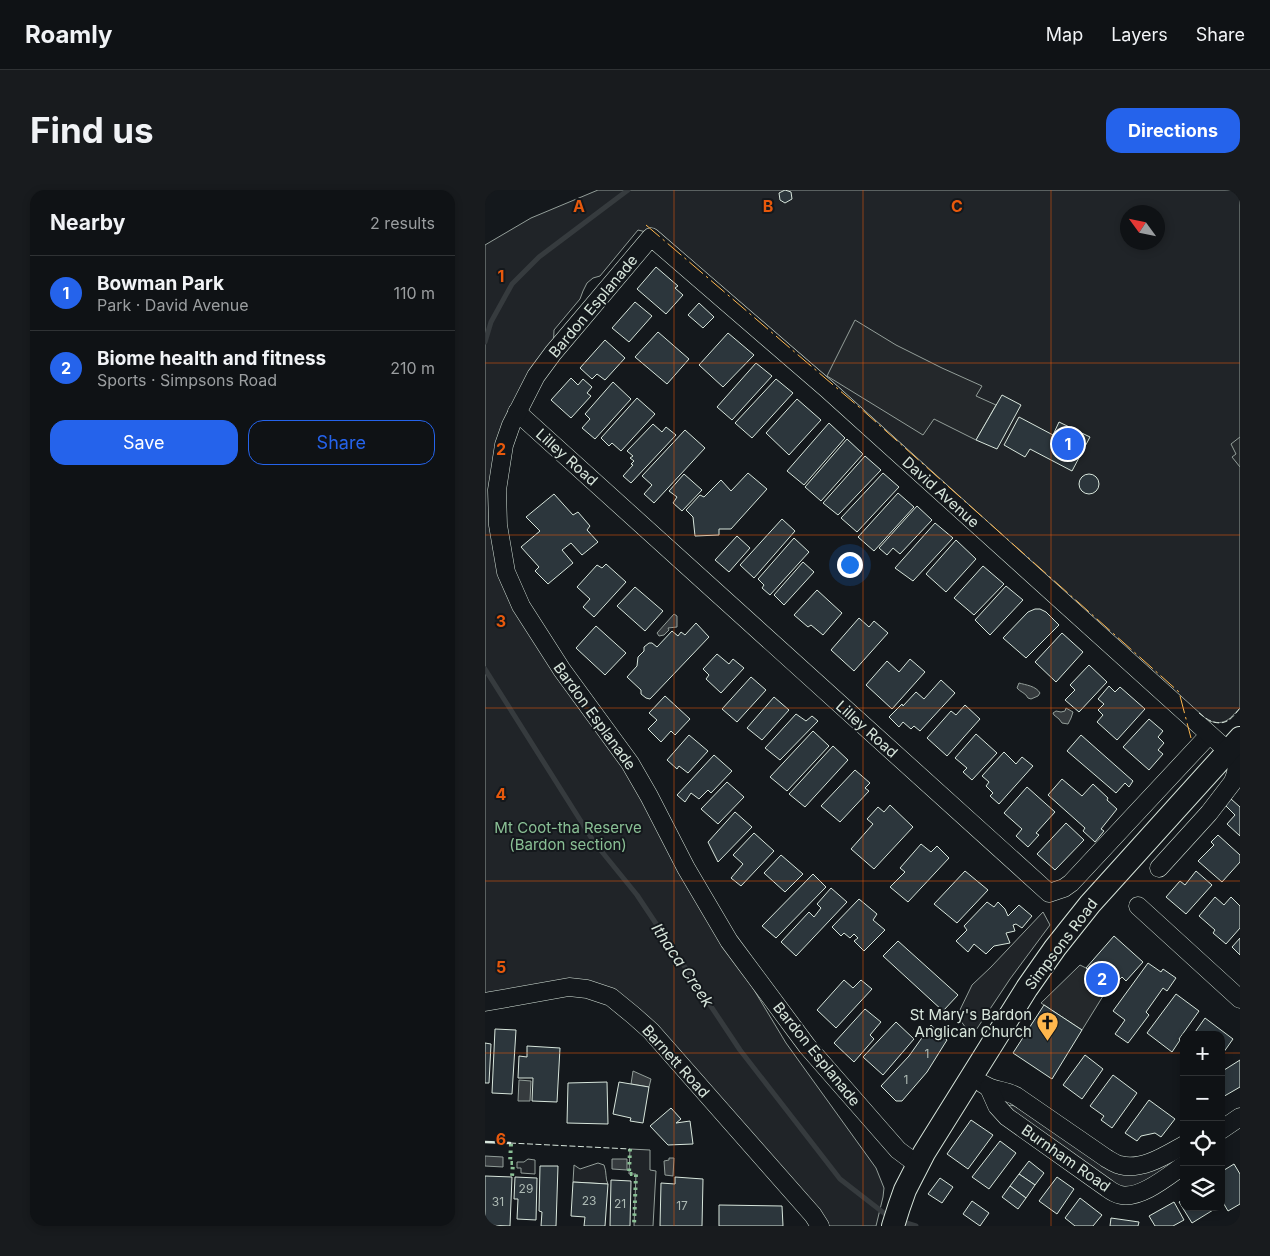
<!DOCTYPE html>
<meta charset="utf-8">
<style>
body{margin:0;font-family:Inter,sans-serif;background:#181b1e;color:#f1f3f6}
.controls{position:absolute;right:15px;bottom:15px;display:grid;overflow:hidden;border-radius:10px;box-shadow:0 2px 8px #0003}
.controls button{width:45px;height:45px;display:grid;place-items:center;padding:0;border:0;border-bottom:1px solid #2f3234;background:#0f1215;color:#f1f3f6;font:25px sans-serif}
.compass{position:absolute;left:635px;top:15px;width:45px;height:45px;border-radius:50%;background:#0f1215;box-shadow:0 2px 8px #0003;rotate:303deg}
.you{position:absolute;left:364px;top:374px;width:18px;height:18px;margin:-12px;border:4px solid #fff;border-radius:50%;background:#1a73e8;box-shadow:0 0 0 8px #1a73e833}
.badge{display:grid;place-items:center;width:32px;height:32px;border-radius:50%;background:#2563eb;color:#fff;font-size:16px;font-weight:700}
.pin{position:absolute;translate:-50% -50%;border:2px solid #fff;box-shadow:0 1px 5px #0006}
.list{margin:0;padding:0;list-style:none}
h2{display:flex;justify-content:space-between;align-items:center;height:65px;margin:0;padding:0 20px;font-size:21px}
h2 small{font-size:16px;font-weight:400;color:#9b9ea0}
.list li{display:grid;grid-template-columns:32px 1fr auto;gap:15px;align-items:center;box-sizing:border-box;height:75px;padding:0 20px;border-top:1px solid #2f3234}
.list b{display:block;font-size:19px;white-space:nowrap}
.list p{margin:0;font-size:16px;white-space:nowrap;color:#9b9ea0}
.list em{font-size:16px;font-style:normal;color:#9b9ea0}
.actions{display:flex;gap:10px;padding:15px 20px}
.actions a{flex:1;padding:11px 0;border:1px solid #2563eb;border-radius:15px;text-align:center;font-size:18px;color:#2563eb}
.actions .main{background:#2563eb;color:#fff}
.icon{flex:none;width:28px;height:28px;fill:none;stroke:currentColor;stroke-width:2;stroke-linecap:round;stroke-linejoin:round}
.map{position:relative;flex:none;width:755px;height:1036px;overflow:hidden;border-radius:15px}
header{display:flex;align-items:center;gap:30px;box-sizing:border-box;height:70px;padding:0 25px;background:#0f1215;border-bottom:1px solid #2f3234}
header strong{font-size:24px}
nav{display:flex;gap:28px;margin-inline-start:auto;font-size:18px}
.intro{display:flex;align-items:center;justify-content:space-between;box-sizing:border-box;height:120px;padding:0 30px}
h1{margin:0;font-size:35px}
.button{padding:12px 22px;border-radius:15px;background:#2563eb;color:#fff;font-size:18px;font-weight:700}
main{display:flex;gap:30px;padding:0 30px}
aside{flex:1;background:#0f1215;border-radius:15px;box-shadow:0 2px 8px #0003}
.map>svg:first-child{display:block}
</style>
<header>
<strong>Roamly</strong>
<nav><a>Map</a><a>Layers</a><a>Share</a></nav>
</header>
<div class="intro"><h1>Find us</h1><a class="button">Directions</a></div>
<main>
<aside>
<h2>Nearby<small>2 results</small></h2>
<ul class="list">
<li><span class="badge">1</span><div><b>Bowman Park</b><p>Park · David Avenue</p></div><em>110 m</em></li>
<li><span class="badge">2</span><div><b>Biome health and fitness</b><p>Sports · Simpsons Road</p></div><em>210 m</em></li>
</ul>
<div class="actions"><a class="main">Save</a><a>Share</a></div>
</aside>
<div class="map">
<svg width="755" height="1036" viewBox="0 0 755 1036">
<rect width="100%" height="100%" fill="#14181c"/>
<g fill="#202428" stroke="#939e99" fill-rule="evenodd">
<path d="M113,0H755V518C743,531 739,536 721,530L169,44L153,40L115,86L108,88L102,93L98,101L95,109L69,140L68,163L23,233L16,382L141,575L254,775L301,853L391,978L399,998L398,1007L391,1036H342L129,803L0,807V55L46,28ZM642,22H672V52H642Z"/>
<polygon points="558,722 565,735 525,789 487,846 472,826 487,795 506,777"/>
<polygon points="525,915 530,916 617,974 699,964 699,968 657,997 636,1001 523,917"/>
<polygon points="145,959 165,960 165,980 171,981 168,1036 149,1036 151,984 144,984"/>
<polygon points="43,969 50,970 50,984 36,983 36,978 32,978 32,972 39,972"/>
<path d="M113,973L119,975C122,982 120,989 123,994L88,992L89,975L95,979Z"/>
</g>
<g fill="#24282b" stroke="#939e99">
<polygon points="370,130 411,155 457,178 497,196 491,206 511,215 491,250 449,229 438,245 342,186"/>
<polygon points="755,247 755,277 747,267 751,264 746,254"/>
<polygon points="595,775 601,778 623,798 597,840 556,813"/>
</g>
<g fill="#363b3e" stroke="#939e99">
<polygon points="189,424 192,426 192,437 183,438 184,440 179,445 174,446 172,443"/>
<path d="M534,493C541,495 551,496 555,503L553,506L546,509L543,508C541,503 535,502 532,498Z"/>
<polygon points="581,518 588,522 586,528 583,534 577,533 574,529 569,525 568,523 571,521 576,522 580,521"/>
<polygon points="148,881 166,889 164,897 146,894"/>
<polygon points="34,890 46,891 45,911 33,911"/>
<polygon points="0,966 18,967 18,977 0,976"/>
<polygon points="184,968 189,968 188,986 180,985 179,971 184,970"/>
<polygon points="127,969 142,969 142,980 127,979"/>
</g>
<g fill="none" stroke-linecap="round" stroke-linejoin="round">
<g stroke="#363b3e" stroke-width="5">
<polyline points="0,152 6,132 27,94 54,67 143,0"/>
<polyline points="0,479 109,652 152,705 255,860 355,989 404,1027"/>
<polyline points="415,1031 431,1036"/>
</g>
</g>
<g fill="#2c363c" stroke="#d8e6dc">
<polygon points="300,0 306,2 307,9 300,13 295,10 294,3"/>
<polygon points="171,77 193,96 190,98 198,105 181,124 152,99"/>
<polygon points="150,112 167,126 144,152 127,138"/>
<polygon points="214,113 229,127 218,138 203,125"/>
<polygon points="173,142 204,169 182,194 150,167"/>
<polygon points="243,143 269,165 238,197 214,175"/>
<polygon points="120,150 140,168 120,190 112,184 107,189 95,178"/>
<polygon points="271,173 287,186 247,230 232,217"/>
<polygon points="86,188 93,195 98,189 107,197 102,203 106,206 86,228 66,210"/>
<polygon points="291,189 308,203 267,248 250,233"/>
<polygon points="128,192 146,209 110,249 97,238 105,229 100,224"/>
<polygon points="517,205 536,215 512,259 491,250"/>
<polygon points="152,208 170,224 136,261 127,253 124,256 116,248"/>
<polygon points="312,209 336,230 304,265 281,243"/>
<polygon points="534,227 568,245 574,232 605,247 587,281 545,259 540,267 519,255"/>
<polygon points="344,233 360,248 319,295 302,281"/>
<polygon points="168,234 177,242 181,237 191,245 146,293 138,286 148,275 146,274 149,271 145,268 148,266 142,261"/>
<polygon points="200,240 220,258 169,313 159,304 167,295 157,286"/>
<polygon points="362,249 378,264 336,311 320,297"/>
<polygon points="380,266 396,280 353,325 338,313"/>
<polygon points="263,283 282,299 246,339 234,339 234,345 210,346 208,327 201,320 215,305 219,307 236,290 246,301"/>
<polygon points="398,283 414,297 372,342 356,328"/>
<polygon points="199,284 217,300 197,321 188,313 192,307 184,301"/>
<circle cx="604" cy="294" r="10"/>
<polygon points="413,303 429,317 389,361 373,347"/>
<polygon points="69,304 88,325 93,322 105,336 102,340 113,352 97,365 86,353 77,360 88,373 63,394 50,381 54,377 36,357 55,341 41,327"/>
<polygon points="432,316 447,330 415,364 408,358 402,365 394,358"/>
<polygon points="297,329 310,341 269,388 255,375"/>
<polygon points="450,333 468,348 428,391 410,378"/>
<polygon points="252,346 265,358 244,382 230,370"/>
<polygon points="309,348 324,362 285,405 277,398 279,395 273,389"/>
<polygon points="471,350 491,369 461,402 441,384"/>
<polygon points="318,372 329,382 299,415 289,405"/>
<polygon points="121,374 141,392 109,427 98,417 105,409 92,397 112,375 117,378"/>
<polygon points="498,376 519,394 489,425 469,408"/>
<polygon points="521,396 538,410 505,445 490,430"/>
<polygon points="150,397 178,421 160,441 132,416"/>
<polygon points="332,400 357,423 338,445 326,435 323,437 309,425"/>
<polygon points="550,419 555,419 561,422 574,435 541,468 518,448 543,422"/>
<polygon points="374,428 384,437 389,431 403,443 369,481 346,460"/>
<polygon points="211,433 224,447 165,509 161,508 156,504 156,500 142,487 152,476 153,467 159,461 159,457 164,453 167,453 172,457 187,441 193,446 196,442 200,445"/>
<polygon points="111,436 141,463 120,485 91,458"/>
<polygon points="577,443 598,462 571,492 550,472"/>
<polygon points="232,464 244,474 248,469 259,478 236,503 221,489 224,485 218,479"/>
<polygon points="425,469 440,482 407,519 381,495 402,471 414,482"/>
<polygon points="604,475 622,492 594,522 580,510 590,500 585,495"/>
<polygon points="266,487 281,500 252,532 237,519"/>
<polygon points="456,490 470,503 435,541 429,536 426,539 418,532 414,537 404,527 417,514 418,516 431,502 439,509"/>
<polygon points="624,496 630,502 635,497 660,519 632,550 612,532 618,525 613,520 619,514 613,509"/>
<polygon points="180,506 205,529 190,545 186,541 176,552 163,539 172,530 164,523"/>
<polygon points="289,507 304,520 277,550 262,538"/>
<polygon points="480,515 495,529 462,566 442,548 466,521 471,525"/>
<polygon points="311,524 321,531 327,526 333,531 295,570 280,558"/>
<polygon points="664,529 678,541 673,547 679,553 673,560 678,564 664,580 638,557"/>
<polygon points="328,541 344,556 302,601 285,587"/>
<polygon points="491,544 512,563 487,590 478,582 482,578 470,568"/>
<polygon points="204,545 223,561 203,583 194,576 192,579 182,570"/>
<polygon points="596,545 648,591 644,597 640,593 631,603 582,561"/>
<polygon points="348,556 363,570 320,617 304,604"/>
<polygon points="519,562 531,574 537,567 548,576 514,614 505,606 508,603 501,596 504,592 497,586"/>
<polygon points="229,565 247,581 226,603 223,600 214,609 206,603 200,612 192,605"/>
<polygon points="370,580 385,593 380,598 384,601 355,632 336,616"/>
<polygon points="577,589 597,606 608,594 623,608 622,610 632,619 616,639 619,641 610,652 598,641 600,638 563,605"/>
<polygon points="242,592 259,607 233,634 216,619"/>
<polygon points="542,597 570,622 551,643 554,645 543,657 531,646 537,639 519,623"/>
<polygon points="746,609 755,617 755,646 742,634 750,625 740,615"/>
<polygon points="405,615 428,637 389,679 366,659 388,634 382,629 393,617 399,622"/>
<polygon points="250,622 267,637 233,672 223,652"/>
<polygon points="581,633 599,650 570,680 552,664"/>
<polygon points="269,643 289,661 256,696 246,688 258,674 248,665"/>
<polygon points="733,645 755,665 755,672 737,692 713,671 729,655 726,652"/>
<polygon points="436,654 446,662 452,656 464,668 423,712 405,697 420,682 415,678"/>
<polygon points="296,665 318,684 300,702 279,683"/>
<polygon points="480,681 503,700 472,733 449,714"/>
<polygon points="711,681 727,695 701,724 681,707 695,691 700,695"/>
<polygon points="328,684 341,697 291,748 277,736"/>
<polygon points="346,698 362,712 311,766 296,752 324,722 329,727 336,718 332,714"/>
<polygon points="730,707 739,715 746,707 755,716 755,738 741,754 728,743 730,740 714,726"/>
<polygon points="374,709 392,724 388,730 400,740 379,761 369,751 373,748 369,744 365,748 359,743 356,746 347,737"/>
<polygon points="502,712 509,717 513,712 520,719 523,726 534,715 547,726 537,738 531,734 528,735 530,741 521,743 525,753 509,756 501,764 489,754 483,762 471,751 482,740 479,736"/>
<polygon points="629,746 658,772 641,791 637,787 630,794 628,792 623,798 601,778"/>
<polygon points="755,748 755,765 747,757"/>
<polygon points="413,751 473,805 458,821 398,766"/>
<polygon points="663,773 676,782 678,779 691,788 682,801 678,798 661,822 664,825 643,853 630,844 640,830 628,821"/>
<polygon points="359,790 368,798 376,790 387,799 351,838 332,820"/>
<polygon points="691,804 714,821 694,849 695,850 687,862 662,843"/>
<polygon points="559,815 597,840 567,889 528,863"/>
<polygon points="380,819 396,832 385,845 389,849 369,872 349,853"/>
<polygon points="720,828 748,849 736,866 736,845 708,845"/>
<polygon points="411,832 429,849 398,885 378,867"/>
<polygon points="446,835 462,850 442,882 417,911 411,911 396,896 424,866"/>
<polygon points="10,839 31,840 27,904 7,903"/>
<polygon points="0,853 6,854 4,893 0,893"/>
<polygon points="42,856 75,858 72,912 47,911 48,888 33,888 34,866 42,867"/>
<polygon points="600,865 618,879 597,909 578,895"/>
<polygon points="755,870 755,897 736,908 736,882"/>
<polygon points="628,885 652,903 627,938 616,930 619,926 605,916"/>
<polygon points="122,892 123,934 82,933 83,893"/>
<polygon points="134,892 164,897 158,933 145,931 146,928 128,924"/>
<polygon points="664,910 690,929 676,947 670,943 656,946 652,951 640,943"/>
<polygon points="186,918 196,929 191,933 205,931 208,954 183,955 165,936"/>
<polygon points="486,930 508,945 483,979 462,964"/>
<polygon points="515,951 531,963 504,999 487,987"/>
<polygon points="544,971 559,983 550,995 534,984"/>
<polygon points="749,974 755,984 755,1014 743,1021 736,1009 736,982"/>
<polygon points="55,976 73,976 71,1036 56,1036 57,1022 54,1021"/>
<polygon points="534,984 550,995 541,1008 525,996"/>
<polygon points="0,986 27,987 25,1036 0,1035"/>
<polygon points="30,987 52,988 51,1030 32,1029 33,1009 29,1009"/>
<polygon points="190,987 218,989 217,1036 175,1036 176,993 190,994"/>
<polygon points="572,987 589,999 572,1024 554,1011"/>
<polygon points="455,988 468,997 457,1013 443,1004"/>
<polygon points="126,990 146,991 145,1036 125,1036"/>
<polygon points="88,992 123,994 120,1036 99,1036 100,1027 86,1026"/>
<polygon points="525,996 541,1008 533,1019 517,1007"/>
<polygon points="595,1008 617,1025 608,1036 590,1036 580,1028"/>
<polygon points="699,1009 699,1017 733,1017 707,1033 694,1012"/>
<polygon points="487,1011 504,1023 495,1036 478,1024"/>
<polygon points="689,1012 699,1030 688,1036 670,1036 664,1026"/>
<polygon points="234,1015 297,1016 298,1036 234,1036"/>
<polygon points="626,1028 654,1032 653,1036 625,1036"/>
</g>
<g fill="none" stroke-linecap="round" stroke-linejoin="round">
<defs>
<g id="minor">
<polyline points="32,222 564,703 579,698 586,693 724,545"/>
<path d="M674,678L724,623L747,593C754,581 752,565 752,551"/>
<polyline points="653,716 755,809"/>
<polyline points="0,812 84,797 102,799 126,807 148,825 166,841 328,1025 335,1036"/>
<path d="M498,894C508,901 521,900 531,906L621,968C626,971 630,974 635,975C657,981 681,965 699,955"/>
<path d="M504,898L512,916L522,927L622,998C626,1001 631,1004 636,1005C656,1009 683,986 699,975"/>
<polyline points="736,940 755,927"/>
<polyline points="433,975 413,960 322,856 244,751 201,678 164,606 145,573 77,480 36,416 21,382 13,335 12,300 19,255 26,235 51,186 68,163 166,47 342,199 743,561"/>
</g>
<polyline id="major" points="408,1036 414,1017 420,1000 439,963 542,798 570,758 605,714 755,548"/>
</defs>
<use href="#minor" stroke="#d8e6dc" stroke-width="19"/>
<use href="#major" stroke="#d8e6dc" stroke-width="24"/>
<use href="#minor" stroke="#14181c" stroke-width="18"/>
<use href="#major" stroke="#14181c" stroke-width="22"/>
<g stroke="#8ac095" stroke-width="4" stroke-dasharray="2.5 4" stroke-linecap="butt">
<polyline points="26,954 25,973 28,973 27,987"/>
<polyline points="145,959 144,984 151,984 149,1036"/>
</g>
<g stroke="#d8e6dc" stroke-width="1" stroke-dasharray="6 2.5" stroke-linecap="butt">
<path d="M714,523C722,530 733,537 744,530C748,527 752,522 755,518"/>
<polyline points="25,953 145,959"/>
</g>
<polyline stroke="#d8e6dc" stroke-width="2.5" points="0,952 25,953"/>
<polyline stroke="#ffb74d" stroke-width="1" stroke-dasharray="18 4 2.5 4" stroke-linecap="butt" points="161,35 374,217 694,502 706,548"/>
</g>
<path fill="none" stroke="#e8590c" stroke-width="1" stroke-opacity="0.55" d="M189,0V1036M378,0V1036M566,0V1036M0,173H755M0,345H755M0,518H755M0,691H755M0,863H699M736,863H755"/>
<defs>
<symbol id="church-pin" viewBox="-11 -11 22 30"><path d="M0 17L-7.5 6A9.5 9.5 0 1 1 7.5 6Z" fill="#ffb74d" stroke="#14181c"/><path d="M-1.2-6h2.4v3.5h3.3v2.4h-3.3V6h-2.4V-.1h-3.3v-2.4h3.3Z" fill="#111"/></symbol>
</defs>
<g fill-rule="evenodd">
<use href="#church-pin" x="550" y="820" width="25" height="34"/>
</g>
<g text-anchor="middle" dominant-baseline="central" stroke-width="4" stroke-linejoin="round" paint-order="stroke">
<g font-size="12" fill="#adbab4">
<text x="442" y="863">1</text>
<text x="421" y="889">1</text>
<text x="41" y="998">29</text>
<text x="104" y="1010">23</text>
<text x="13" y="1011">31</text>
<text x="135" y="1013">21</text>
<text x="197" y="1015">17</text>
</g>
<g font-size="15" fill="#d8e6dc" stroke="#14181c">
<text transform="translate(108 116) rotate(-50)">Bardon Esplanade</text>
<text transform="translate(82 267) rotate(42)">Lilley Road</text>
<text transform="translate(456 302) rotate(42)">David Avenue</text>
<text transform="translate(110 526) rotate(54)">Bardon Esplanade</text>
<text transform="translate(382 539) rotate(42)">Lilley Road</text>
<text transform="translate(576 754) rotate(-53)">Simpsons Road</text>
<text transform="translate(332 864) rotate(51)">Bardon Esplanade</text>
<text transform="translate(191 871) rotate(48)">Barnett Road</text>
<text transform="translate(581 968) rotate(35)">Burnham Road</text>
</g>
<g font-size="15" fill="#8ac095" stroke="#14181c">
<text x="83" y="637">Mt Coot-tha Reserve<tspan x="83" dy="17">(Bardon section)</tspan></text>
</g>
<g font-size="15" fill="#d8e6dc" stroke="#14181c" text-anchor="end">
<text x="547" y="824">St Mary's Bardon<tspan x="547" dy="17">Anglican Church</tspan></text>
</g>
<g font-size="16" font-style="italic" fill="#d8e6dc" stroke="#14181c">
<text transform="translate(198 775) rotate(56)">Ithaca Creek</text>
</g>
</g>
<g font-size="16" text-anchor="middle" font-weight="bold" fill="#e8590c" stroke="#14181c" stroke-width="4" stroke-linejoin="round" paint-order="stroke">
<text x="94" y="22">A</text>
<text x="283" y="22">B</text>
<text x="472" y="22">C</text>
<text x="16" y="92">1</text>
<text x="16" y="265">2</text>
<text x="16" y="437">3</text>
<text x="16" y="610">4</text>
<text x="16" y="783">5</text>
<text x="16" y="955">6</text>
</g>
</svg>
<div class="controls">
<button>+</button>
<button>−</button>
<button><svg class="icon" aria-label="locate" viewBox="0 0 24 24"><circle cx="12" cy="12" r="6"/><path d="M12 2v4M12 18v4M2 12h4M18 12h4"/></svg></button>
<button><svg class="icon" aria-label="layers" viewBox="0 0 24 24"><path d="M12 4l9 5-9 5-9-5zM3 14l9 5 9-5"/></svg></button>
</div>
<svg class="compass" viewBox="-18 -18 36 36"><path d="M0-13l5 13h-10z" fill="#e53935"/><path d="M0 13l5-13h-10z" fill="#9b9ea0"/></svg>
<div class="you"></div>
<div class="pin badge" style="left:583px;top:254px">1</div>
<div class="pin badge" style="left:617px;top:789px">2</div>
</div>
</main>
